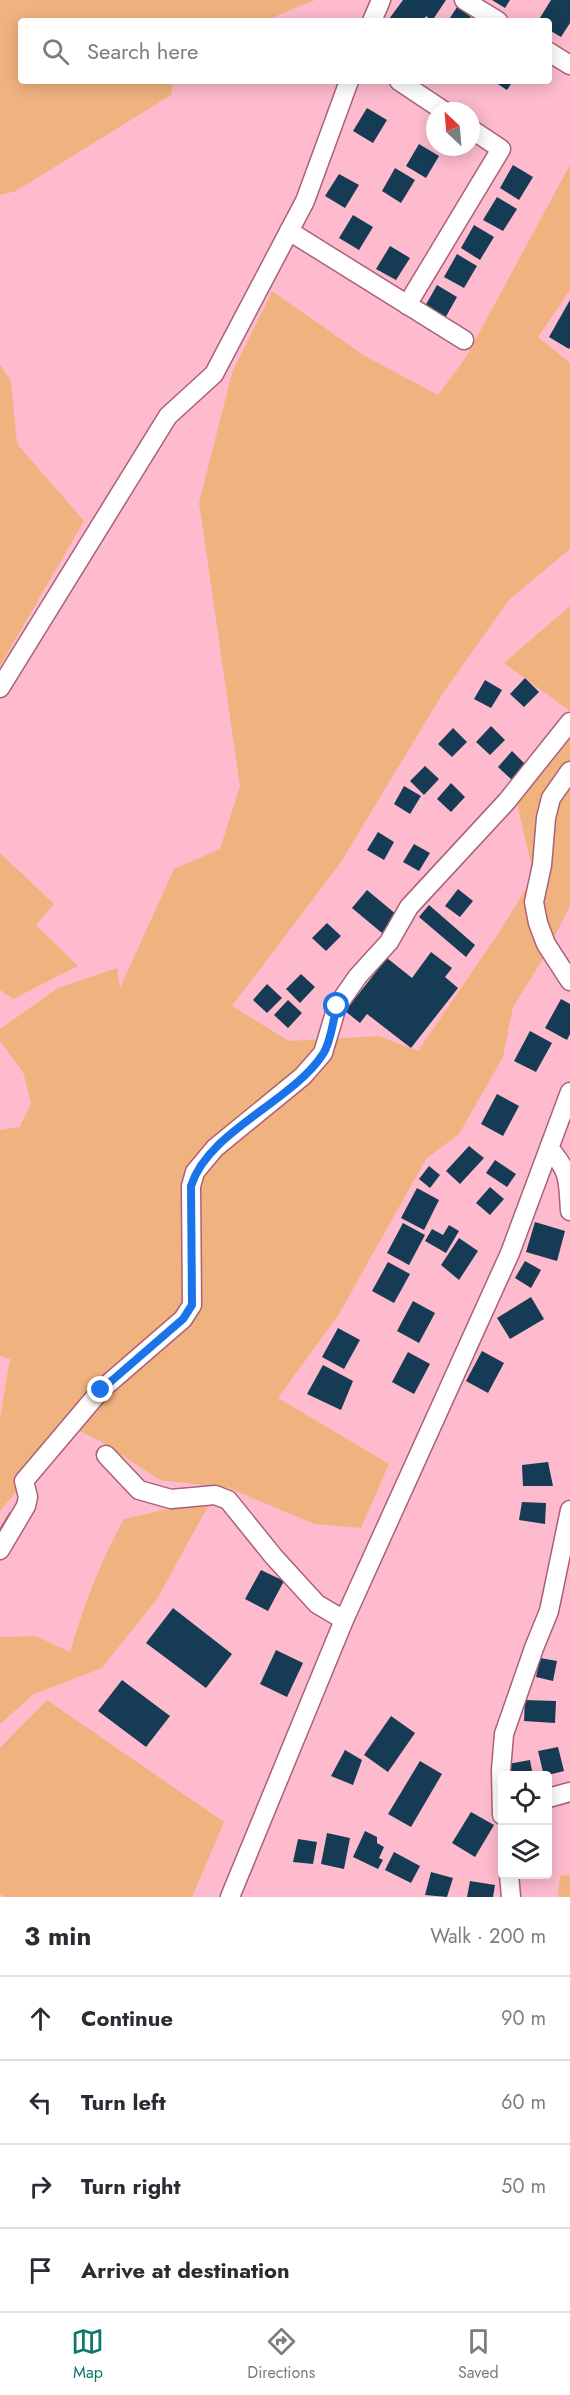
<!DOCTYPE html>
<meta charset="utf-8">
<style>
body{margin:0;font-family:Jost,sans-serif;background:#f2f2f3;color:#2b2b33}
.controls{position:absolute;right:18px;bottom:18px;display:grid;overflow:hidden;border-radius:6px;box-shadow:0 3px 15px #0003}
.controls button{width:54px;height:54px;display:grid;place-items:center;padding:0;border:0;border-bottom:2px solid #e1e1e2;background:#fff;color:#2b2b33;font:30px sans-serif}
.compass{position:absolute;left:426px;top:102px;width:54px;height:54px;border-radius:50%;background:#fff;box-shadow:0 3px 15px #0003;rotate:334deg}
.stop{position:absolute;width:18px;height:18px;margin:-14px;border:4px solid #1a73e8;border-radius:50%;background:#fff}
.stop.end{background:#1a73e8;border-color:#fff;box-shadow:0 2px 6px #0008}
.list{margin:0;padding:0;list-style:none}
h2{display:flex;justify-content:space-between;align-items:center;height:78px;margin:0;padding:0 24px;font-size:26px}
h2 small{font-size:20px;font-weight:400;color:#7c7c81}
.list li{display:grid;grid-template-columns:39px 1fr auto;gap:18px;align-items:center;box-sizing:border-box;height:84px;padding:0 24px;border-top:2px solid #e1e1e2}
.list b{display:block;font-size:22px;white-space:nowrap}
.list em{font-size:20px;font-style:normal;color:#7c7c81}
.icon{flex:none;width:33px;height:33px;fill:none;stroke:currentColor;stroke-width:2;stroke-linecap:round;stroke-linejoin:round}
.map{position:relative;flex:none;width:570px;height:1897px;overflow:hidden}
.search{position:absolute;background:#fff;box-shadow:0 3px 15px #0003;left:18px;right:18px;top:18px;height:66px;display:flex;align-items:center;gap:15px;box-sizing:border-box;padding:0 21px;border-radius:6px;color:#7c7c81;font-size:22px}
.sheet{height:414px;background:#fff}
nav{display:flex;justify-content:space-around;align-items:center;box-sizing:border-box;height:84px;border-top:2px solid #e1e1e2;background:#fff;font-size:16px;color:#7c7c81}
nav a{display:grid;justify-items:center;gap:3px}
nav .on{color:#0f766e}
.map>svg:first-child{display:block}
</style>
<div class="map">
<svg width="570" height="1897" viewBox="0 0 570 1897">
<rect width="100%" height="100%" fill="#fdbbcd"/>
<g fill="#f0b37f">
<polygon points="0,0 315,0 264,21 21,21 21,81 173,81 171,95 16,191 0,195"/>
<polygon points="570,165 570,290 538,337 570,363 570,549 509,600 443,693 341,862 232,1006 289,1041 379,1036 418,1051 502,928 534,875 517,804 570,739 570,906 544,957 513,1007 503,1057 459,1134 426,1159 339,1314 278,1398 389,1464 361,1528 314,1524 229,1488 160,1480 100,1441 71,1427 0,1511 0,1418 10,1359 0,1356 0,1130 20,1127 31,1103 23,1072 0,1041 0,1029 58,988 117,968 120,988 174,869 220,849 240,786 199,503 232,373 272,291 365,356 438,395 466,357"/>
<polygon points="0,365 11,381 17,444 84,521 0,666"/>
<polygon points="570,606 570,711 504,663"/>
<polygon points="0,853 54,904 36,925 78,966 13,999 0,990"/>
<path d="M212,1499L157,1599L102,1668L34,1694L0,1724V1637L36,1636L70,1652C84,1605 100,1562 124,1519Z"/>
<polygon points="47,1700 224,1822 192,1897 5,1897 0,1894 0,1748"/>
<polygon points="570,1875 570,1897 558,1897 560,1876"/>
</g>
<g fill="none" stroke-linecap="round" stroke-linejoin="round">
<polyline stroke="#b1647c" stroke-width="4.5" points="0,1532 11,1514"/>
</g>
<g fill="#163b54">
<polygon points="403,0 446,0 432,21 426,16 423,21 391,21 389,19"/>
<polygon points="492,0 510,0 505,8"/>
<polygon points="551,0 570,0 570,23 561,37 549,30 549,21 538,21"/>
<polygon points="457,7 471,17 469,21 448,21"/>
<polygon points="493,81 513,81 507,90"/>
<polygon points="367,108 387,120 373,143 353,131"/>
<polygon points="419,144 439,156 426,178 406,166"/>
<polygon points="513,165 533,177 519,200 500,188"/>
<polygon points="395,168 415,180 401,203 382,191"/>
<polygon points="339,174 359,185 345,208 325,196"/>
<polygon points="497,197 517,209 503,231 483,220"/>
<polygon points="353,215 373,227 359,250 339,238"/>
<polygon points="474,225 494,237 480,260 461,248"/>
<polygon points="390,246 410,258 396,280 376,269"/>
<polygon points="457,254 477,266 464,288 444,277"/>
<polygon points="437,285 457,297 444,320 424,308"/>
<polygon points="570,300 570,347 569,349 549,337"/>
<polygon points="525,678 539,692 524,707 510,694"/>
<polygon points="485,680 502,690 491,708 474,699"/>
<polygon points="491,726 505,740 490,755 476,742"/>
<polygon points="453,728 467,742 452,757 438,744"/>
<polygon points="512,751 526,765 512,780 498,767"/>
<polygon points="425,766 439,779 424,795 410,781"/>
<polygon points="451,783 465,797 451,812 437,799"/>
<polygon points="404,786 421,796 410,814 394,804"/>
<polygon points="378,832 394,842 384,860 367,850"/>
<polygon points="414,844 430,853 419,871 403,862"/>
<polygon points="458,889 473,901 460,917 445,906"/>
<polygon points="367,890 397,915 382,933 352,908"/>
<polygon points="429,905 475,945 466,957 419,917"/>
<polygon points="327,923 341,936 326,951 312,938"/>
<polygon points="431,952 452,968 445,977 458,988 411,1048 367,1014 360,1023 345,1011 387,958 412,978"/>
<polygon points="301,974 315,987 300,1003 286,989"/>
<polygon points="267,984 282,998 267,1013 253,1000"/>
<polygon points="561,999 570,1004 570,1034 567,1040 545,1028"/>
<polygon points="288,1000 302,1013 288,1028 274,1015"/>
<polygon points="530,1031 552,1043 536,1072 514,1061"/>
<polygon points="497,1094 519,1106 503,1136 481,1124"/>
<polygon points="469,1146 484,1158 460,1184 446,1171"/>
<polygon points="495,1160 516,1174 507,1187 486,1173"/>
<polygon points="429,1166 440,1175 430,1188 419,1179"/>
<polygon points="490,1187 504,1199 490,1215 476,1203"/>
<polygon points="417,1188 439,1200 424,1230 401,1218"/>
<polygon points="535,1222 565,1231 557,1261 526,1252"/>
<polygon points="403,1223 425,1235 409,1265 387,1253"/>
<polygon points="449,1225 459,1231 446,1253 425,1241 432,1229 443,1235"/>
<polygon points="459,1238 478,1251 459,1280 441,1265"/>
<polygon points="525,1261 541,1270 531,1288 515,1278"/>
<polygon points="388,1262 410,1274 394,1303 372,1291"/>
<polygon points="531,1297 544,1319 510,1339 497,1318"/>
<polygon points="413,1301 435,1313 419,1343 397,1331"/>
<polygon points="338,1328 360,1340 344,1369 322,1357"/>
<polygon points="482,1351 504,1363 488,1393 466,1381"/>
<polygon points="408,1352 430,1364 414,1394 392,1382"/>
<polygon points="323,1365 353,1381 341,1410 307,1394"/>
<polygon points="548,1462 553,1486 523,1486 522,1465"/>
<polygon points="522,1502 546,1503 545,1524 519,1520"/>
<polygon points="261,1570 284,1581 268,1611 245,1599"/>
<polygon points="173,1608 232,1654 206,1688 146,1643"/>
<polygon points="276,1650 303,1663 287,1697 260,1684"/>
<polygon points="540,1658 557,1661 553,1681 536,1677"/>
<polygon points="122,1680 170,1716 146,1747 98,1711"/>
<polygon points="525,1700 556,1701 555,1723 524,1721"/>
<polygon points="391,1716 415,1733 388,1772 364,1755"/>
<polygon points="558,1747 564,1771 544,1776 538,1751"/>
<polygon points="345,1750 362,1760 353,1785 331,1776"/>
<polygon points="530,1760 533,1776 510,1776 508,1764"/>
<polygon points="420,1761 442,1774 411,1827 388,1814"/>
<polygon points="471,1812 494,1825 475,1857 452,1843"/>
<polygon points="365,1831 377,1837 377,1843 384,1847 379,1858 383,1860 378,1869 353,1857"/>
<polygon points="327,1833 350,1838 344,1869 321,1864"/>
<polygon points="298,1839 317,1842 313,1864 293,1862"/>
<polygon points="394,1852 420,1866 411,1883 385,1870"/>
<polygon points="431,1872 453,1878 447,1897 425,1895"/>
<polygon points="470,1881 495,1885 493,1897 467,1897"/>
</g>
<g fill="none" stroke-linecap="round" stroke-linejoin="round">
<defs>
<g id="minor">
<polyline points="464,0 498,21"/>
<polyline points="372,21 381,0"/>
<polyline points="549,52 570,65"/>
<polyline points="399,81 444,111"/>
<polyline points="289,231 464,340"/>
<polyline points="407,305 501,149 471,129"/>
<polyline points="0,688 168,416 214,374 305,201 349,81"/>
<polyline points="570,771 551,798 546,818 542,865 534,902 538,923 546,944 570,981"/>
<path d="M549,1148C570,1172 568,1180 570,1211"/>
<polyline points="106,1455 139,1490 171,1499 215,1495 228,1500 274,1557 317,1604 344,1620"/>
<polyline points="0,1550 26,1506 28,1497 24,1481 101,1390 183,1319 192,1305 191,1186 195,1172 215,1148 303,1076 323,1053 337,1006 358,976 389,942 409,907 507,801 570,722"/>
<polyline points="548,1798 570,1792"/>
<polyline points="502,1815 501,1770 504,1734 534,1648 549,1611 570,1510"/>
<polyline points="509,1874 511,1897"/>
<polyline points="230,1897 344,1620 510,1253 570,1092"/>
</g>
</defs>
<use href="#minor" stroke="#aa6178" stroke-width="21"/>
<use href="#minor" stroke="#fff" stroke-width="18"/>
</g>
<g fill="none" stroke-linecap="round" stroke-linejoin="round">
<path stroke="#1a73e8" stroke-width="8" d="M101,1390L183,1319L192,1305L191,1186C208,1131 292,1102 323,1054C331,1042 333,1020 337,1006"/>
</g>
</svg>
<div class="controls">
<button><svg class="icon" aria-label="locate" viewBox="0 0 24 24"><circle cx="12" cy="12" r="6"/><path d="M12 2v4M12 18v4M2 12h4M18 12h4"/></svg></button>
<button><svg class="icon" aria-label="layers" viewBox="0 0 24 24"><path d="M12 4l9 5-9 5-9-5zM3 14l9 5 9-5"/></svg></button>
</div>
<svg class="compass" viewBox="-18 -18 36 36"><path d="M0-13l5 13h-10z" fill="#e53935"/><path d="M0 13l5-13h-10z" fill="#7c7c81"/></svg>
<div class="stop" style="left:337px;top:1006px"></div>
<div class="stop end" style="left:101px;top:1390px"></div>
<div class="search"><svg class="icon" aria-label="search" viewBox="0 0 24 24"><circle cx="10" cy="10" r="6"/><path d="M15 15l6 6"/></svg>Search here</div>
</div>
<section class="sheet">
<h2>3 min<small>Walk · 200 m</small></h2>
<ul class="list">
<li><svg class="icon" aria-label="ahead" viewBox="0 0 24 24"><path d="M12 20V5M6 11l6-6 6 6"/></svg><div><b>Continue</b></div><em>90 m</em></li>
<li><svg class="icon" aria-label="left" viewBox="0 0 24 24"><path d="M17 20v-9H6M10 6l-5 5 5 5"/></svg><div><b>Turn left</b></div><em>60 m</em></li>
<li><svg class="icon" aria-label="right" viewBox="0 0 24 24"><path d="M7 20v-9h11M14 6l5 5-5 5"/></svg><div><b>Turn right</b></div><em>50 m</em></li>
<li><svg class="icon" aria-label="arrive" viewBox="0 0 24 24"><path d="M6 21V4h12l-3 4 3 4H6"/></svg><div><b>Arrive at destination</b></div></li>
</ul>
</section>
<nav>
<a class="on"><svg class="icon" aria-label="map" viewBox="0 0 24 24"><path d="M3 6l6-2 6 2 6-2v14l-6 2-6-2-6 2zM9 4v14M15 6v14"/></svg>Map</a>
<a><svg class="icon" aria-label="directions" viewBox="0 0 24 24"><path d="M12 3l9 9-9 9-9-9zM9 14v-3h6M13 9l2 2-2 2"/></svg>Directions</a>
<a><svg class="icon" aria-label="saved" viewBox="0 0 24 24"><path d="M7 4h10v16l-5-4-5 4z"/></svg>Saved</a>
</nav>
